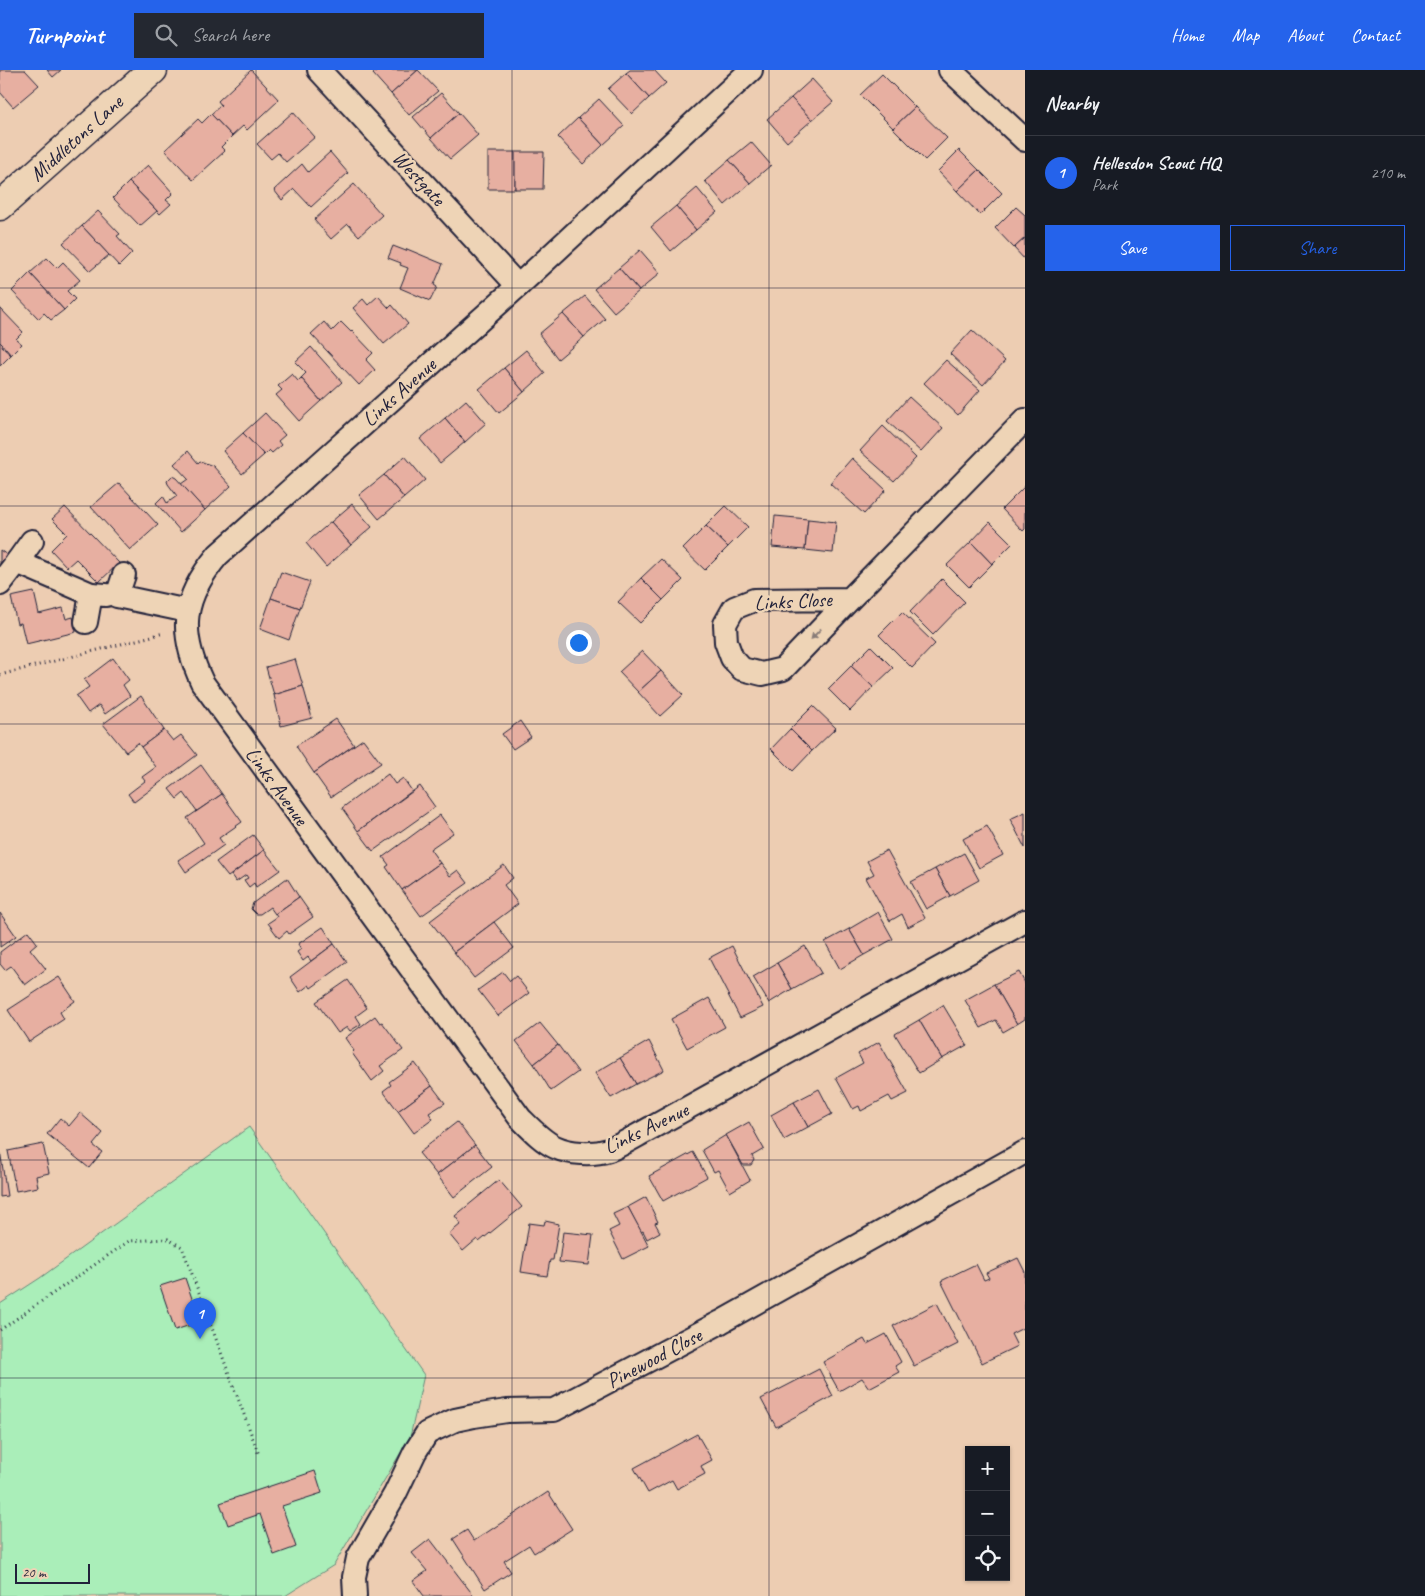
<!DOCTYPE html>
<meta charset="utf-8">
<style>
body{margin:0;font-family:Caveat,sans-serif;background:#242831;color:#f1f3f6}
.controls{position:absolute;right:15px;bottom:15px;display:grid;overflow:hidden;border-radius:0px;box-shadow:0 1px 4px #0004}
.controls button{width:45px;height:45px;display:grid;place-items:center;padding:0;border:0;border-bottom:1px solid #363941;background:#171b24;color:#f1f3f6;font:25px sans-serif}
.scale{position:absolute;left:15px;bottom:12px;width:75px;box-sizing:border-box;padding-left:5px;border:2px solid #22223b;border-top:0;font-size:14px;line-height:18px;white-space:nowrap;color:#22223b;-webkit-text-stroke:4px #eed4b6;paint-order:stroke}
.you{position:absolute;left:578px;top:572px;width:18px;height:18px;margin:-12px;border:4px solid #fff;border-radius:50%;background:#1a73e8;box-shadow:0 0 0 8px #1a73e833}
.badge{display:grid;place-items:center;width:32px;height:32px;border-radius:50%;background:#2563eb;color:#fff;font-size:16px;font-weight:700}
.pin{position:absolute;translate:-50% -41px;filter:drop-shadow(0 1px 2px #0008)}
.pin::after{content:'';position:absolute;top:26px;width:18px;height:15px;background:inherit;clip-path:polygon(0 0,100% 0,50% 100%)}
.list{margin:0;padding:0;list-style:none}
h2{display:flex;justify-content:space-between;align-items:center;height:65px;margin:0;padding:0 20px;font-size:21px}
h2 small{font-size:16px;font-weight:400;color:#9ea1a6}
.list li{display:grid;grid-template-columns:32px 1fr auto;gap:15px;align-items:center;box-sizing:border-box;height:75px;padding:0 20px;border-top:1px solid #363941}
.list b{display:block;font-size:19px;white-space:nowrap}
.list p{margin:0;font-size:16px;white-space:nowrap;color:#9ea1a6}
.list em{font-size:16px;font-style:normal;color:#9ea1a6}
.actions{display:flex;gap:10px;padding:15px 20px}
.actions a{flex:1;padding:11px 0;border:1px solid #2563eb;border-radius:0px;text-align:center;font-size:18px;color:#2563eb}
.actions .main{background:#2563eb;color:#fff}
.icon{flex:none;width:28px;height:28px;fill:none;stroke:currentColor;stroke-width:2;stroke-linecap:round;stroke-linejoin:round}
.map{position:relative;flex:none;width:1025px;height:1526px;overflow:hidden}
header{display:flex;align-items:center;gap:30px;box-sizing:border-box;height:70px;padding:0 25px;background:#2563eb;color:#fff}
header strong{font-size:24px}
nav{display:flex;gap:28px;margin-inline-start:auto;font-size:18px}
.search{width:350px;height:45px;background:#242831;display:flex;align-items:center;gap:12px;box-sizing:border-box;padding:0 18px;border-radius:0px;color:#9ea1a6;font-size:19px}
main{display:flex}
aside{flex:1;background:#171b24}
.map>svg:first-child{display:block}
</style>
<header>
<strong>Turnpoint</strong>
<div class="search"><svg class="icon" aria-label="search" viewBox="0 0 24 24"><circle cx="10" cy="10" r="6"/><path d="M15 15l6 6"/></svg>Search here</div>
<nav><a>Home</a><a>Map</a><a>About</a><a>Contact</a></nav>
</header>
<main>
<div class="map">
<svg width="1025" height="1526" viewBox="0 0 1025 1526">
<rect width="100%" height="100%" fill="#edcdb2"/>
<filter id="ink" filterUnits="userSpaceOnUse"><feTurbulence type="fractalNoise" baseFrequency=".02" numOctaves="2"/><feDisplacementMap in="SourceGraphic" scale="10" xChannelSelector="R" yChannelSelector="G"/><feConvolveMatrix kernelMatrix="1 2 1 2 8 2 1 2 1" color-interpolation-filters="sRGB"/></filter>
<g filter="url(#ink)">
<polygon fill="#aaeeb9" stroke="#66887a" points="249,1057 424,1305 410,1367 334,1495 285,1526 0,1526 0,1234 40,1208"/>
<g fill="#e7afa1" stroke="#22223b">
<polygon points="0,0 25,0 39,15 13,37 0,22"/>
<polygon points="47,0 61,0 53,7"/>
<polygon points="251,0 279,30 247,60 243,56 232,66 211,44 221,35 218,31"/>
<polygon points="377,0 418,0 391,24 373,4"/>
<polygon points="418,0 438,21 409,45 391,24"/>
<polygon points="630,0 654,0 666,13 649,28 626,3"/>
<polygon points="626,3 649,28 632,44 608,19"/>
<polygon points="882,4 915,37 893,58 860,25"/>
<polygon points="812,9 833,32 812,50 791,28"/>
<polygon points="441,23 459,43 431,68 413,47"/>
<polygon points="791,28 812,50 787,72 767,49"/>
<polygon points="599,29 624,56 603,75 578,48"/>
<polygon points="915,37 947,68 925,90 893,58"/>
<polygon points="293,42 315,67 286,92 278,83 271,89 257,74"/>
<polygon points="459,43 478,65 450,89 431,68"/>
<polygon points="211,44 232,66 221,77 225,81 193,110 165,80 198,49 202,53"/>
<polygon points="578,48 603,75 583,94 558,67"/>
<polygon points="751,72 771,95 750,113 729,90"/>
<polygon points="959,80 979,100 957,121 938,101"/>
<polygon points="330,82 348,103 311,137 294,119 282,130 274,120 302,94 308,102"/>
<rect x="488" y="82" width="27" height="37"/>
<polygon points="515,82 544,82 543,119 515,119"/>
<polygon points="729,90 750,113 725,135 705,111"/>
<polygon points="148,95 173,123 166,130 171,134 160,144 129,112"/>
<polygon points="979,100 1002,123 980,145 957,121"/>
<polygon points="129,112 157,141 140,156 113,128"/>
<polygon points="354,114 382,145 359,166 348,154 331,169 314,150"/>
<polygon points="697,118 717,142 696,160 676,136"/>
<polygon points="676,136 696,160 671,181 651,157"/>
<polygon points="1016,137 1025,145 1025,168 1014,178 995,158"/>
<polygon points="98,141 120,164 117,166 132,183 119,196 82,156"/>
<polygon points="82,156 109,185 90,201 63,173"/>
<polygon points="1025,168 1025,190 1014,178"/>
<polygon points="393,176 406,181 407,179 443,194 434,215 437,217 430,231 400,218 408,198 400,195 401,193 388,188"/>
<polygon points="640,180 660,203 639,221 619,198"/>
<polygon points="47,188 57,198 63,192 80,210 67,221 75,229 64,240 30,203"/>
<polygon points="619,198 639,221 614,242 594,219"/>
<polygon points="30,203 64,240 51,250 44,243 39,249 12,221"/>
<polygon points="378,226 389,238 392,235 408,254 384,274 353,238 363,229 368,235"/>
<polygon points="585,226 605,249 584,267 563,244"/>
<polygon points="0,238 23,262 16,269 22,274 11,285 0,272"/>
<polygon points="563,244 584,267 558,289 539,264"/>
<polygon points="324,252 332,261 341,252 351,262 352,261 373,283 366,290 375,300 359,315 311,264"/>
<polygon points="972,260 1005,291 983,315 950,284"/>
<polygon points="0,272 3,275 2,277 11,285 0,296"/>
<polygon points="311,277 342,312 321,331 301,308 306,303 295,292"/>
<polygon points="526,280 545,303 524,322 504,298"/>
<polygon points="946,290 980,320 958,345 924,313"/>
<polygon points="504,298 524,322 499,343 479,319"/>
<polygon points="292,304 298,311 301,308 321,331 299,351 276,325 282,320 278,316"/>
<polygon points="909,327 943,358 921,382 887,351"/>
<polygon points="466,330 486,353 465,372 445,348"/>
<polygon points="265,343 285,365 278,371 281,375 272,383 269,380 264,385 243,363"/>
<polygon points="445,348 465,372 440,393 420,369"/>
<polygon points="883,356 916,388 894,411 860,381"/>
<polygon points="243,363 264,385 242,404 223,381"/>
<polygon points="188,381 198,393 200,391 213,396 231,416 205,440 181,414 188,409 174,394"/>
<polygon points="405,386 425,410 404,428 384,405"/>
<polygon points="852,388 886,420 864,444 830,413"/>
<polygon points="384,405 404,428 379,449 359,425"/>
<polygon points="172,406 176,408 205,440 181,462 156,433 163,426 167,433 177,426 168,414 167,411"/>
<polygon points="119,413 158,455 130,480 91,437"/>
<polygon points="1025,416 1025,459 1023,461 1002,439"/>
<polygon points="352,434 372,457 351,475 331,452"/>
<polygon points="726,436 748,457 728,477 706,456"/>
<polygon points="65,437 119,493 99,512 76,489 67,497 51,480 67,464 52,449"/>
<polygon points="775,446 808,449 805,480 772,477"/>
<polygon points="808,449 836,452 833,483 805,480"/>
<polygon points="331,452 351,475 326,497 306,473"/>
<polygon points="990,452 1012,474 992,494 971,472"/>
<polygon points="706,456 728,477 705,500 683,479"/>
<polygon points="971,472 992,494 969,517 947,495"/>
<polygon points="0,480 11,488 0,502"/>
<polygon points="661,489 683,510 663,530 641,508"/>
<polygon points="281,502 310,512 300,538 271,528"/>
<polygon points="641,508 663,530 640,553 618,532"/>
<polygon points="942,509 965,532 933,565 910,542"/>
<polygon points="34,522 39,544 63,538 66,549 73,547 76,562 26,574 21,553 17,554 11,527"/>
<polygon points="271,528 300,538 289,570 260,559"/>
<polygon points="902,542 935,574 912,598 879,565"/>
<polygon points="871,576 893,598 873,617 851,596"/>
<polygon points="642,581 661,601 638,622 619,602"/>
<polygon points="113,588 129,610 123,615 130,626 105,644 99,635 88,643 76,626 89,617 84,610"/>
<polygon points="295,589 303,616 274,625 266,597"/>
<polygon points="851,596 873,617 850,641 828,619"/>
<polygon points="661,601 683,625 660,646 638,622"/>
<polygon points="303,616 312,648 281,656 274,625"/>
<polygon points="141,626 164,660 141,677 138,673 126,682 103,654"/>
<polygon points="813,636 836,658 812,681 790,659"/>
<polygon points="336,649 354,675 314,703 296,676"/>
<polygon points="520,651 531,667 513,679 502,664"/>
<polygon points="790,659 812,681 793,701 771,679"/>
<polygon points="164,660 173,671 181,665 197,685 134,732 128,724 145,711 142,707 156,697 141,677"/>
<polygon points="363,669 381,693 331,727 314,703"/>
<polygon points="201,695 222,724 197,741 184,723 177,729 169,719"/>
<polygon points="388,704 395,714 403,708 412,721 358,761 342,738"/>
<polygon points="420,716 435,737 373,781 358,761"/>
<polygon points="222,724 242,752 219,768 224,775 186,802 178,790 204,773 187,748"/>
<polygon points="1025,742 1025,778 1010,749"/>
<polygon points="440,745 453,763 430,779 440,793 402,820 386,797 389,795 383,787"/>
<polygon points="987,756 1003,785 979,798 963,769"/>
<polygon points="253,765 264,780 228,807 216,792"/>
<polygon points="264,780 280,800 256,817 254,813 249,817 244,810 248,808 246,805 236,812 231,805"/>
<polygon points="887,780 925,848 908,857 902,844 890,851 866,808 874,804 867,791"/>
<polygon points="964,783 979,810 950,826 935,799"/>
<polygon points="440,793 450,806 458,800 468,813 421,846 402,820"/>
<polygon points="504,795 513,808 504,815 518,834 454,882 430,851"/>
<polygon points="935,799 950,826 926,839 911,812"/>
<polygon points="287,808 299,827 275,844 270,837 260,844 256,844 251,839 253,833"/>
<polygon points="299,827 313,847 289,864 287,861 279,868 268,853 277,847 275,844"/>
<polygon points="878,842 893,869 864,885 849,859"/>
<polygon points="0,843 16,866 0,877"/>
<polygon points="494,852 514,878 474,908 454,882"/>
<polygon points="323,857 334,874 311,891 308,887 303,891 297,882 301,879 298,874"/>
<polygon points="849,859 864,885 840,899 825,872"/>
<polygon points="28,861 37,873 30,879 46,899 25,915 11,896 5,900 0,894 0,882"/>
<polygon points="334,874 347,892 311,918 309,915 300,922 290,907"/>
<polygon points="732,876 763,937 740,948 709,888"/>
<polygon points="805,876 821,903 792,919 777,893"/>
<polygon points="777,893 792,919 769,933 753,907"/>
<polygon points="503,902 510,911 516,906 529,923 498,946 478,920"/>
<polygon points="1019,902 1025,913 1025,949 1017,954 994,914"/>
<polygon points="59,907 75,931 60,942 64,949 29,972 8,940"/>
<polygon points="348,910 367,938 356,946 361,954 350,961 347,957 338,963 316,932"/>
<polygon points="994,914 1017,954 1003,962 996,950 981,958 965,930"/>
<polygon points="709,928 725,957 687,978 671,949"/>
<polygon points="943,935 967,975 942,989 919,950"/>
<polygon points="375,946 380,953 382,952 403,980 380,996 384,1001 372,1011 352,983 354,981 345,968"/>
<polygon points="919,950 942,989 919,1003 895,964"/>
<polygon points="540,953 558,975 534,994 516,971"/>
<polygon points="649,971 664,1000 636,1014 620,988"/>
<polygon points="879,972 908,1023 892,1031 889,1026 861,1041 859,1036 853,1039 836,1008 863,993 858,984"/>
<polygon points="558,975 578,1002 551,1021 534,994"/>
<polygon points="620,988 636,1014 611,1028 595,1003"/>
<polygon points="415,993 432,1016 398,1041 383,1021 391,1015 389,1012"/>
<polygon points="432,1016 445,1033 429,1043 433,1049 414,1063 398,1041"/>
<polygon points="819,1019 832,1044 808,1057 794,1032"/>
<polygon points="794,1032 808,1057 784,1070 771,1045"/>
<polygon points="80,1043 103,1063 93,1075 102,1082 89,1098 47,1064 60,1048 69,1056"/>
<polygon points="457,1052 475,1075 437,1105 419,1083 427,1077 426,1076"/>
<polygon points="749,1052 764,1079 752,1086 754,1090 751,1095 743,1095 726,1065"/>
<polygon points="726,1065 750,1110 730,1122 718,1100 714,1102 702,1080"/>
<polygon points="43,1074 49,1103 36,1106 38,1117 16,1121 8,1081"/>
<polygon points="475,1075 492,1097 454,1127 437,1105"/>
<polygon points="0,1080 7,1126 0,1127"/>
<polygon points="693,1082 707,1107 663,1131 649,1106"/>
<polygon points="499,1110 522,1137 479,1172 477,1169 463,1181 449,1164 461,1154 455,1146"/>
<polygon points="646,1127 658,1152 655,1153 660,1162 647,1169 643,1161 641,1162 628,1137"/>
<polygon points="628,1137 649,1176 623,1189 609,1161 619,1156 613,1144"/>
<polygon points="545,1151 559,1154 553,1190 550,1190 547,1206 521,1202 529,1153 544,1155"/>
<polygon points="563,1162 593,1165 589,1195 559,1192"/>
<polygon points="1018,1188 1025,1202 1025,1257 1011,1264 1017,1276 982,1293 941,1211 976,1194 984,1210 989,1208 986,1203"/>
<polygon points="185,1208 200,1252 175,1260 160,1216"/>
<polygon points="937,1233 958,1274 914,1296 893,1256"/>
<polygon points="886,1264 901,1292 895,1296 899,1302 869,1318 862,1308 839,1321 823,1292 864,1269 867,1274"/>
<polygon points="819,1299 833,1326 776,1357 761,1329"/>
<polygon points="697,1364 712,1390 701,1396 705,1404 677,1419 672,1410 648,1423 634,1398"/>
<polygon points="315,1401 322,1423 282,1436 296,1477 274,1485 260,1444 228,1455 220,1433"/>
<polygon points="548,1422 572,1459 534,1483 529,1475 504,1491 511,1502 485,1519 453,1469 467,1460 474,1471"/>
<polygon points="430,1469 474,1526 424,1526 413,1511 427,1501 412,1483"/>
</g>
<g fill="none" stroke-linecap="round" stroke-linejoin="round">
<defs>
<g id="minor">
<polyline points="319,0 518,216"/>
<path d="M751,0L518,216L218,485C182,528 178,561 202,612L520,1048C530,1058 542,1071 555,1077C570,1084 593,1085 609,1080C624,1074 639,1064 653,1057L1025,851"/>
<polyline points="950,0 1025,70"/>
<polyline points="32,471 17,492 91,524"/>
<polyline points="124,505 117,526 188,541"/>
<polyline points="0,514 17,492"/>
<polyline points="850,529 754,530 734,538 725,554 726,572 732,588 742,599 762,604 783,599 850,529 1025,350"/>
<polyline points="86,552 91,524 106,525"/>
<polyline points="355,1526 354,1507 358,1488 395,1424 415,1382 427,1363 455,1350 474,1346 507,1341 554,1340 721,1252 1025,1082"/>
</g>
<polyline id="tertiary" points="0,136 153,0"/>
</defs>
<use href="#minor" stroke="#22223b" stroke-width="26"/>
<use href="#tertiary" stroke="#22223b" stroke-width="31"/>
<g stroke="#22223b" stroke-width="3" stroke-dasharray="1 4" stroke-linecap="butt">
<polyline points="0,605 164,563"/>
<polyline points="0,1260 129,1171 168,1169 182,1177 259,1385"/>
</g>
<use href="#minor" stroke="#eed4b6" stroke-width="22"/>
<use href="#tertiary" stroke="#eed4b6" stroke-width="28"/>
</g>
<defs><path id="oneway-solid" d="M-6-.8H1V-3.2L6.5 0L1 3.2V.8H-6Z" transform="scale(1.25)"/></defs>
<use fill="#887b78" href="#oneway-solid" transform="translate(816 564) rotate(133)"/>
</g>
<path fill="none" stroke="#22223b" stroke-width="1" stroke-opacity="0.55" d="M256,0V1526M512,0V1526M769,0V1526M0,218H1025M0,436H1025M0,654H1025M0,872H1025M0,1090H1025M0,1308H1025"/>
<g text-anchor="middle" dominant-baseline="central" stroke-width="5" stroke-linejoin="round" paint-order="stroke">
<g font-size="21" fill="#22223b" stroke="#eed4b6">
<text transform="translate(76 68) rotate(-42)">Middletons Lane</text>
<text transform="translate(419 108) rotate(47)">Westgate</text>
<text transform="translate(399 322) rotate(-42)">Links Avenue</text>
<text transform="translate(793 531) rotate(-3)">Links Close</text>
<text transform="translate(277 716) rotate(54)">Links Avenue</text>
<text transform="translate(646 1058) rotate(-26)">Links Avenue</text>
<text transform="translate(654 1288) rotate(-28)">Pinewood Close</text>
</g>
</g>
</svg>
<div class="controls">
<button>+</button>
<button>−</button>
<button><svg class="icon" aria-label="locate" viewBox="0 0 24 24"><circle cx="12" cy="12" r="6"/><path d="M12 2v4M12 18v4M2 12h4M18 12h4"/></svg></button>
</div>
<div class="scale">20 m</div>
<div class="you"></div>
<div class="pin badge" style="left:200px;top:1269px">1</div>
</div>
<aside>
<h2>Nearby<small></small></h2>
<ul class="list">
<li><span class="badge">1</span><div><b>Hellesdon Scout HQ</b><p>Park</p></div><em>210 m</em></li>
</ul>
<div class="actions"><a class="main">Save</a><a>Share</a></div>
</aside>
</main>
